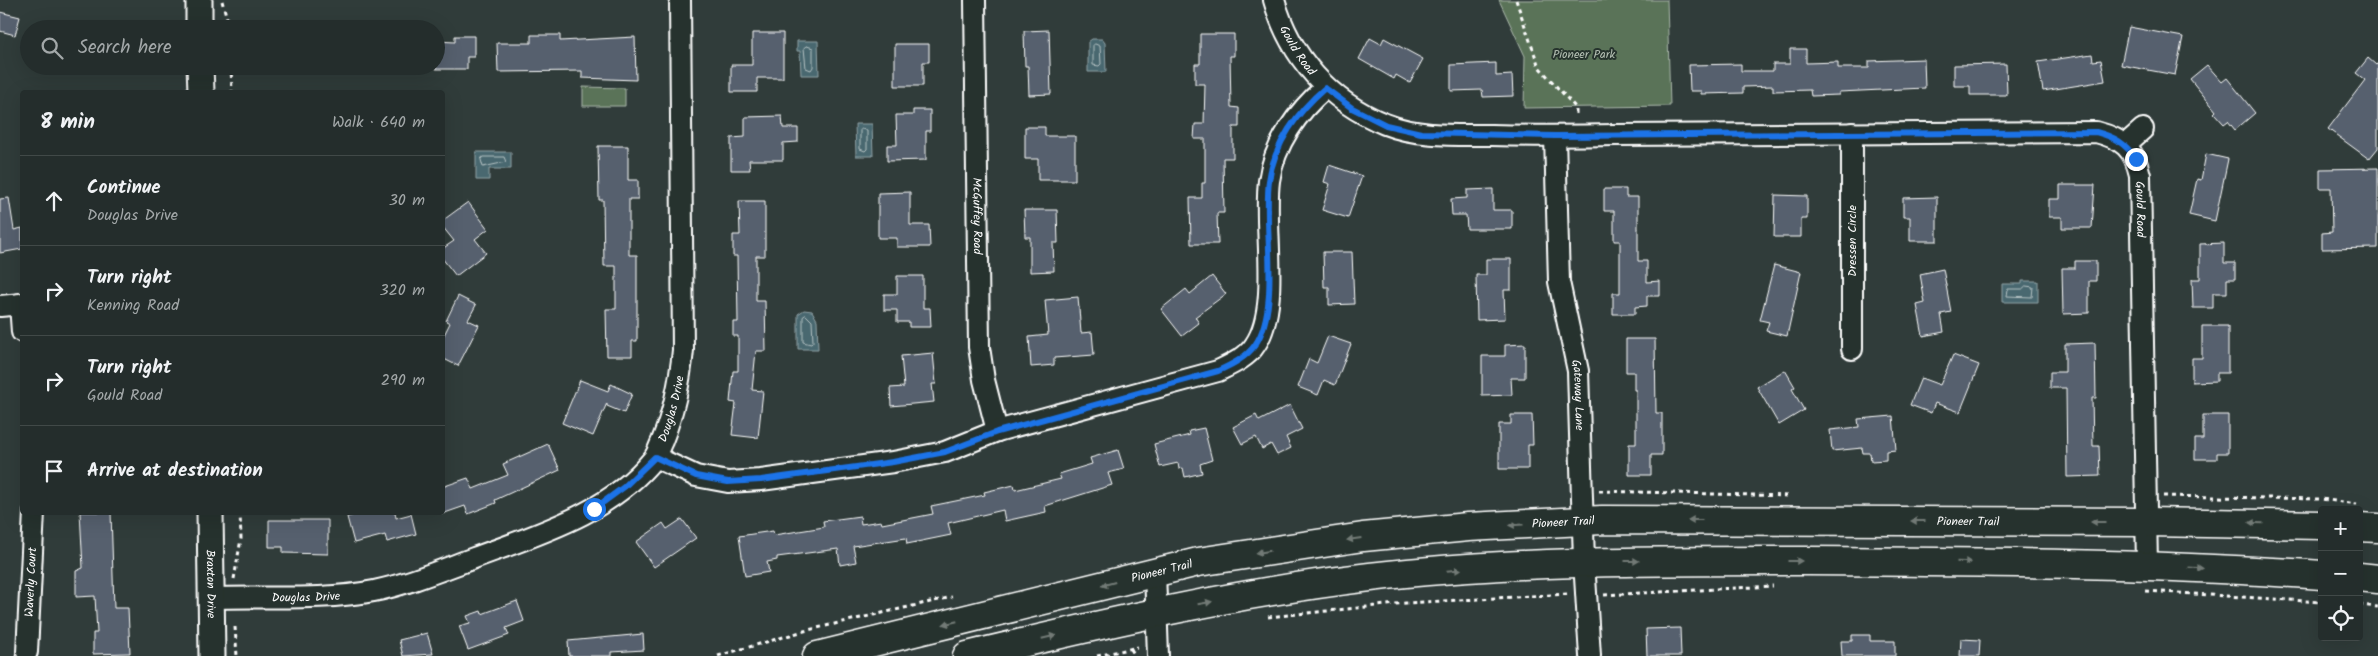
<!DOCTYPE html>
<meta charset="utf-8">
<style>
body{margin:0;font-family:Kalam,sans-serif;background:#2c3534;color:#f1f3f6}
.controls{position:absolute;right:15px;bottom:15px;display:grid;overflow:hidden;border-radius:5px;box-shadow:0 5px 20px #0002}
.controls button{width:45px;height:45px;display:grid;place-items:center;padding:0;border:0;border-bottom:1px solid #414948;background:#242d2c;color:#f1f3f6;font:25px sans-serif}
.stop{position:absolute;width:15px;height:15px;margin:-11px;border:4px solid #1a73e8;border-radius:50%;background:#fff}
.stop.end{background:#1a73e8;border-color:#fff;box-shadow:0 1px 5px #0008}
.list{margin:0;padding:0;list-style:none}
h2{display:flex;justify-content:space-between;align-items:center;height:65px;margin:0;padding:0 20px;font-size:21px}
h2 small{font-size:16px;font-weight:400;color:#a3a8a9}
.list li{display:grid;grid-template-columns:32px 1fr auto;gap:15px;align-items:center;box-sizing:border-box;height:90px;padding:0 20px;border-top:1px solid #414948}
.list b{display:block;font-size:19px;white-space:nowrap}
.list p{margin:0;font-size:16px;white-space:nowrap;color:#a3a8a9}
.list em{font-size:16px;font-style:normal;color:#a3a8a9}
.icon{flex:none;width:28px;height:28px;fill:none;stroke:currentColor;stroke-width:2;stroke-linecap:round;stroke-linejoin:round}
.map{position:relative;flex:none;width:2378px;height:656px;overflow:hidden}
.search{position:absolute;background:#242d2c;box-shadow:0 5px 20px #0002;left:20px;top:20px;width:425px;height:55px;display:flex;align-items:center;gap:12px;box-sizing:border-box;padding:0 18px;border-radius:28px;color:#a3a8a9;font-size:19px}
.panel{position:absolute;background:#242d2c;box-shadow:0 5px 20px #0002;left:20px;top:90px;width:425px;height:425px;border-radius:5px}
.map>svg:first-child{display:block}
</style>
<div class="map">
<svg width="2378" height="656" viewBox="0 0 2378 656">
<rect width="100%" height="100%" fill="#303c3a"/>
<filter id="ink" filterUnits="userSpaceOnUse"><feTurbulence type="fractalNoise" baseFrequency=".02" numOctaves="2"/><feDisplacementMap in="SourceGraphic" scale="10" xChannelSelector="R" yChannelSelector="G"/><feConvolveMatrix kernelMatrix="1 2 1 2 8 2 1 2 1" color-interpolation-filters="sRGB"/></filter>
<g filter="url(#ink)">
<g fill="#5a7359" stroke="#acb9ac">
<polygon points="1499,0 1667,0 1670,106 1524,108 1525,56"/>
<polygon points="583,87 625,88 625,106 583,106"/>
</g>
<g fill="#49686f" stroke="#92a4a9">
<polygon points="1092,39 1102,39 1105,43 1106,72 1088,72 1088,42"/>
<polygon points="797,41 818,41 819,75 801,75 800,51 797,51"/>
<polygon points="855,124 872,124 873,156 856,156"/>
<polygon points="476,152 511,152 511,169 489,169 489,180 476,180"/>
<polygon points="2022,281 2038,281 2038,302 2002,302 2002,284 2022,284"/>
<polygon points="804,310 812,311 817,320 818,349 798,349 798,314"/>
</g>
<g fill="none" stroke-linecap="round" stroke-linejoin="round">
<g stroke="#b6c3c5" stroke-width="1">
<polygon points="1095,44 1100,46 1101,64 1099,66 1093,65 1093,46"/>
<polygon points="807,46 813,48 813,67 811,70 806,68 804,48"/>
<polygon points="862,129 867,131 867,149 865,151 860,149 860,131"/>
<polygon points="483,157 504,157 506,162 483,167 481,160"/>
<polygon points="2026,286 2033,287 2032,297 2007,296 2008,289 2022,289"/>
<polygon points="806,315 812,321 813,342 811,344 803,342 803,317"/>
</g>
</g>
<g fill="#56616e" stroke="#fff">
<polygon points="0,12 20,17 15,35 0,31"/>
<polygon points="2129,27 2183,37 2175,75 2121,65"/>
<polygon points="1049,30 1051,94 1029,95 1028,66 1025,66 1024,31"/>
<polygon points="752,33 783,33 783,78 757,78 757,92 731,92 731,65 752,65"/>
<polygon points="1200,34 1234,34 1234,56 1230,56 1231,107 1239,108 1239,127 1233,127 1233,158 1223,158 1224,213 1217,213 1218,244 1191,244 1190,198 1202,198 1202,183 1205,183 1205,139 1194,139 1195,124 1204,124 1205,84 1195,84 1195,64 1200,64"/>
<polygon points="531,35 560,35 560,41 635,37 636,80 582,78 582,71 498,72 497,43 531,43"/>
<polygon points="455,36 474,36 474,57 467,57 467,69 436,69 436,41 455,42"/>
<polygon points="1370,38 1381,44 1384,38 1423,59 1410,83 1396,75 1394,79 1359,59"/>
<polygon points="895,44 929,44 929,62 923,62 923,86 895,86"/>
<polygon points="1790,49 1806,49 1806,63 1838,62 1838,68 1869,68 1869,61 1924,59 1925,88 1839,92 1839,95 1811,96 1810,90 1773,91 1773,86 1743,87 1743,93 1701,94 1701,91 1690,91 1689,65 1741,64 1741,71 1773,71 1773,64 1790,64"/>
<polygon points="2092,54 2093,61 2101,60 2105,81 2043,91 2038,62"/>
<polygon points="2368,58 2376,65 2378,63 2378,148 2369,159 2328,129 2365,80 2356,73"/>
<polygon points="1496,63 1496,76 1512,75 1513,96 1483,97 1482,90 1451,91 1451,65"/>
<polygon points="2006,64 2007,95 1970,95 1970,86 1954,86 1954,65"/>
<polygon points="2207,65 2222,82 2227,78 2255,113 2235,130 2228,121 2224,124 2214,113 2216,111 2190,79"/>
<polygon points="913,110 930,110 930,131 926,131 926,160 887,161 887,145 897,145 896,115 913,115"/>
<polygon points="782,116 783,128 798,128 798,142 783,143 783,160 749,160 750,170 731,170 731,138 745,137 745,117"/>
<polygon points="1025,127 1045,127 1045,136 1075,136 1075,180 1038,180 1038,159 1025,159"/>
<polygon points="598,146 628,146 628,180 638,180 638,199 629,199 629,255 637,255 637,341 632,341 632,356 607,356 606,309 616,309 616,266 604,266 603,200 599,200"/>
<polygon points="2206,154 2228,159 2215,221 2189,215 2197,179 2201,180"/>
<polygon points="1329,165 1362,176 1348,218 1322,210 1330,184 1324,182"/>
<polygon points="2378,168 2378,248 2322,249 2322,233 2332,232 2331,188 2320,188 2320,169"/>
<polygon points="2060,185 2095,185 2092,228 2062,228 2062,217 2049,217 2049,199 2060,199"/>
<polygon points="1493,189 1493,210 1512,210 1512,229 1467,229 1466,215 1452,215 1451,199 1467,198 1467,190"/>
<polygon points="1604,189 1626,189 1626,197 1638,197 1638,261 1647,261 1647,282 1660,281 1660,296 1647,296 1647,306 1635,307 1635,314 1613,314 1613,293 1620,293 1620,241 1614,241 1614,211 1604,211"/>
<polygon points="910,192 910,225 929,225 930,247 897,247 897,238 878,238 878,193"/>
<polygon points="1775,195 1807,196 1807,219 1801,219 1801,237 1774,237"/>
<polygon points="1937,197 1937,241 1910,241 1910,217 1903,217 1903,198"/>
<polygon points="9,198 14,230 22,228 22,249 0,253 0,199"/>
<polygon points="739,201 765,201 765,256 756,256 756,301 765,301 766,351 756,351 752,390 763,391 758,438 732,435 736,403 730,402 733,371 738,371 738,336 733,336 733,322 738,322 737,256 733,256 733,235 740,235"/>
<polygon points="468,202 488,229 475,239 486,253 456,276 442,258 442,249 454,241 442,226 442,221"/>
<polygon points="1024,210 1057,210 1058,243 1053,243 1054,271 1030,272 1030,237 1025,237"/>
<polygon points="2224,243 2224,263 2235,263 2235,279 2227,279 2227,293 2213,293 2213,308 2193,308 2192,279 2200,279 2200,244"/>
<polygon points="1323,252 1352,252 1354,304 1329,305 1329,287 1324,287"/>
<polygon points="1486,259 1511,259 1511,290 1504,290 1505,319 1477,320 1476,275 1486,275"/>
<polygon points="2075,261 2096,261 2096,281 2089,281 2089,313 2063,314 2062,268 2075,268"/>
<polygon points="1774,265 1801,272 1787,336 1766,331 1769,322 1760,320"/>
<polygon points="1943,269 1951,312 1941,314 1944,332 1923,336 1917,305 1925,303 1920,274"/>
<polygon points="897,276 923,276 923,308 930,308 931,327 909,327 909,322 897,322 897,310 884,310 884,294 897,294"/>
<polygon points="1212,276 1226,294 1195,317 1199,323 1182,336 1161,309 1186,289 1190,294"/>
<polygon points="458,296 476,305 468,320 479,325 458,366 442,358 442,339 450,323 446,321"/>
<polygon points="1078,297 1081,333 1092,332 1094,355 1054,358 1054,365 1031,367 1029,337 1048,335 1045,300"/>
<polygon points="2202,326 2228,326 2228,373 2217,373 2217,381 2192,382 2192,358 2202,358"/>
<polygon points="1328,336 1351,344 1335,385 1324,380 1318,395 1298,387 1309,359 1317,363"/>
<polygon points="1626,339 1655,339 1656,413 1662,413 1662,455 1651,455 1651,475 1629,475 1629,444 1636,444 1636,390 1634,390 1634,372 1626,372"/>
<polygon points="2095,343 2096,398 2092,398 2093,446 2099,446 2100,476 2067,477 2066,388 2050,388 2050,372 2065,372 2065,344"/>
<polygon points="1525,344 1525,378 1511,378 1512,395 1482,396 1482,356 1505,356 1505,345"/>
<polygon points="933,353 936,384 932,384 934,402 891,406 890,388 904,387 901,356"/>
<polygon points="1953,355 1979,365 1960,412 1935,403 1931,413 1910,405 1921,378 1940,385"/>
<polygon points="1785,370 1795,387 1792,389 1804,410 1779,425 1757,387"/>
<polygon points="580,380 608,391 611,384 632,394 624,413 607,406 607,403 593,436 562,423"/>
<polygon points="1290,405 1302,429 1286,437 1291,448 1277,455 1271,444 1262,449 1256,437 1242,444 1233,427 1256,415 1259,421"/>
<polygon points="1511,415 1532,415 1533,445 1528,445 1528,469 1499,469 1499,424 1511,424"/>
<polygon points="2203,415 2228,415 2228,453 2217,453 2217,459 2195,459 2195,439 2203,439"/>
<polygon points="1893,416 1896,450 1886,451 1886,460 1871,461 1870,453 1863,453 1862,448 1832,451 1830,430 1859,427 1858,419"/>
<polygon points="1204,428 1212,460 1200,464 1202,473 1185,477 1183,468 1179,469 1178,463 1160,467 1154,444 1190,435 1189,431"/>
<polygon points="548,444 560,470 495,500 496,503 468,514 465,506 442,514 442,487 468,478 473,489 508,475 503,464"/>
<polygon points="1118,450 1124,469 1108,473 1112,485 1045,506 1046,512 1005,521 1003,510 948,523 951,535 907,544 906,538 853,546 856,562 840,565 838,549 777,557 777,560 767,562 769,572 745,576 739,536 773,531 774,535 824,527 823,521 860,516 861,524 881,521 882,524 933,514 931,506 985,495 984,492 1014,485 1015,490 1061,479 1059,474 1092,464 1090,458"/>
<polygon points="80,512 111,512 114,608 128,608 130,653 93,654 93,633 97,633 95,596 76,597 76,571 83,568"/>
<polygon points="366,512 395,512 396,518 411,514 416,534 387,542 385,535 354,543 347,517"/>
<polygon points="682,519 696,538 654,567 636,542 663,523 667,529"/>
<polygon points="269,520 328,520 328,554 283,553 283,547 269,547"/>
<polygon points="517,601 524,621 506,628 509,635 468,650 459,626 470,623 467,616 481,611 482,614"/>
<polygon points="1680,628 1681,656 1647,656 1646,629"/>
<polygon points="427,633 433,654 403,656 399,640"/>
<polygon points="643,634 644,650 611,652 611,656 569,656 568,641"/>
<polygon points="1852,635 1870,635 1870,641 1895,641 1895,656 1842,656 1841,641 1852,641"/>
<polygon points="1961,639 1980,640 1979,656 1960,656"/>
</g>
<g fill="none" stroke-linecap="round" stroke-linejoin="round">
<defs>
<g id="minor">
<path id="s1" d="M975,0L979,347L984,380L997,431"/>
<path id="s2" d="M1274,0C1290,57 1330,102 1385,124C1418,137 1456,135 1491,135C1533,136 1574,136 1616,135C1776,133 1936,132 2096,132C2123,139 2134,148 2140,175L2147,566"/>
<polyline points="1852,133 1852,349"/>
<path id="s3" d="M1555,136L1559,282L1578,371L1584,561L1590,656"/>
<polyline points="2126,144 2143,129"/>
<polyline points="20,304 22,332"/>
<polyline points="0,306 22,304"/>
<path d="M655,457L696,476L728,482L761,480L893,462L945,452L997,431L1218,371C1230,365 1247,358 1255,345C1281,307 1263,228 1269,181C1274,144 1298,111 1325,88"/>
<polyline points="1155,572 1158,656"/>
<path id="s4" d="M211,598C264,596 322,601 374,591C408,584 441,570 474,558C538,534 609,514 654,458C657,454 659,447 662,441C674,411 680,382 683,350L680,0"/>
<path id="s5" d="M27,652L34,512"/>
</g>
<g id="tertiary">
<polyline points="199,0 199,29"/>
<polyline points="200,66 201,92"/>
<path id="s6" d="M210,512L212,656"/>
</g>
<g id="secondary">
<polyline points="2359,527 2378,528"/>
<polyline points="2359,577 2378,579"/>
<path id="s7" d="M817,656L1198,562L1363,537L1468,527L1602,520L2147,522L2322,525"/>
<path d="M967,656C1101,624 1234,593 1370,577C1517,560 1661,561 1808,561C1980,562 2151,563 2322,575"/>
</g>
</defs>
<use href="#minor" stroke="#fff" stroke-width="24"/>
<use href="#tertiary" stroke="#fff" stroke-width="29"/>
<use href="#secondary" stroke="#fff" stroke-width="31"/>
<g stroke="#fff" stroke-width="3" stroke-dasharray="4 4" stroke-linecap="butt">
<polyline points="1516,0 1539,67 1576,108 1576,116"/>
<polyline points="222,1 230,29"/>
<polyline points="231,66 232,92"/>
<polyline points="1599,491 1790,496"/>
<polyline points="2163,496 2321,499 2357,504"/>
<polyline points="234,579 241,539 240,512"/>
<polyline points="2146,591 2322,602"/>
<polyline points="1604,595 1773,586"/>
<polyline points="2359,605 2378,607"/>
<polyline points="1268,617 1406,603 1568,594"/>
<polyline points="235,627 237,656"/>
<polyline points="1131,649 1135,656"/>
<polyline points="718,656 804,631 952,597"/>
<polyline points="1097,656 1138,647"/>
</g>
<use href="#minor" stroke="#26332d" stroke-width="20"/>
<use href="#tertiary" stroke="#26332d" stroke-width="25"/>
<use href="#secondary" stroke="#26332d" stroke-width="28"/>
</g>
<defs><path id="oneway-solid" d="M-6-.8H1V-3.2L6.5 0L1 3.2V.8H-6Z" transform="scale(1.25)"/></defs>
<g fill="#727a76">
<use href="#oneway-solid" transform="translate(1695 520) rotate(180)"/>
<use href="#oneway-solid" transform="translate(1918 521) rotate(-180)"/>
<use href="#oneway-solid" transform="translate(2098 522) rotate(180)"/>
<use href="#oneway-solid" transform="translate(2256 523) rotate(-179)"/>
<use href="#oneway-solid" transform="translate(1516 525) rotate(177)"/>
<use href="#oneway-solid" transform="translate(1354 539) rotate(172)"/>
<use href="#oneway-solid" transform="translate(1263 552) rotate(171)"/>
<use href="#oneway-solid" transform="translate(1632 561)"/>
<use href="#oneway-solid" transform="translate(1795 561)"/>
<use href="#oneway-solid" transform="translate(1964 562) rotate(1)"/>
<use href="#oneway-solid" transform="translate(2196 568) rotate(3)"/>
<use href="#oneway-solid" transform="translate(1454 570) rotate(-5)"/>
<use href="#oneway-solid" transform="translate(1108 584) rotate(165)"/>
<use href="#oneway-solid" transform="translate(1205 603) rotate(-10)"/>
<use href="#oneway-solid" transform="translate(950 623) rotate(167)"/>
<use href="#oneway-solid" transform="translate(1049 637) rotate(-13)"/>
</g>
</g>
<g fill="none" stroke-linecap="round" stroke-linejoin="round" filter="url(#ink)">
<path stroke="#1a73e8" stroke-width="6" d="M594,509L624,487L655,457L696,476L728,482L761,480L893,462L945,452L997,432L1218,371C1231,365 1246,358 1255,345C1281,307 1263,228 1269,181C1274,144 1298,111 1325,88L1352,108L1386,125L1421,133L1555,136L2096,132C2115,137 2125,143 2136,159"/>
</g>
<g text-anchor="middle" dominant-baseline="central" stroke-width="4" stroke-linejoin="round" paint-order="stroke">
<g font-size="12" fill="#fff" stroke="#26332d">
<text stroke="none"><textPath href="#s2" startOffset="56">Gould Road</textPath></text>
<text stroke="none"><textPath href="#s2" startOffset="985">Gould Road</textPath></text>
<text stroke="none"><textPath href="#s1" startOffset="216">McGuffey Road</textPath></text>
<text transform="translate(1852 241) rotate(-90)">Dressen Circle</text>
<text stroke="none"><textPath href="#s3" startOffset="261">Gateway Lane</textPath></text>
<text stroke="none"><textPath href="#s4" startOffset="530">Douglas Drive</textPath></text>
<text stroke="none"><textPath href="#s7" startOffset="760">Pioneer Trail</textPath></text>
<text stroke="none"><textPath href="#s7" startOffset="1165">Pioneer Trail</textPath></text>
<text stroke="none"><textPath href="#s7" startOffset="355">Pioneer Trail</textPath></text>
<text stroke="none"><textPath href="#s5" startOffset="70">Waverly Court</textPath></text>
<text stroke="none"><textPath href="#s6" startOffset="72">Braxton Drive</textPath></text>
<text stroke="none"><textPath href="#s4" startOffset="95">Douglas Drive</textPath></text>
</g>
<g font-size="12" fill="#b5c0b4" stroke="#26332d">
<text x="1584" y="54">Pioneer Park</text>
</g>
</g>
</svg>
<div class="controls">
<button>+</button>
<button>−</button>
<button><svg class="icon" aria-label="locate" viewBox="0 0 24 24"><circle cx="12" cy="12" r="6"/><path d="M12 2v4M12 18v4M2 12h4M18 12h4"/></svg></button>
</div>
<div class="stop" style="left:594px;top:509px"></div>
<div class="stop end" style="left:2136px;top:159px"></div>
<div class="search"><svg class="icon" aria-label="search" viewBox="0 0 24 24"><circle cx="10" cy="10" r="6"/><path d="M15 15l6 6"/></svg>Search here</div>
<section class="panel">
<h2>8 min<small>Walk · 640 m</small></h2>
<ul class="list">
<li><svg class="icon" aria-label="ahead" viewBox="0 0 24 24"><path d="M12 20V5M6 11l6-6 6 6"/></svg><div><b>Continue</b><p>Douglas Drive</p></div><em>30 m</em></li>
<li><svg class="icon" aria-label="right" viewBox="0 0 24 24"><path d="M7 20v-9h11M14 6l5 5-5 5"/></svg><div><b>Turn right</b><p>Kenning Road</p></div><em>320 m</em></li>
<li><svg class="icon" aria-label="right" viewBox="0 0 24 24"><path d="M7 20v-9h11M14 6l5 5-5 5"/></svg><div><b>Turn right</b><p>Gould Road</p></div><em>290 m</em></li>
<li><svg class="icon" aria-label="arrive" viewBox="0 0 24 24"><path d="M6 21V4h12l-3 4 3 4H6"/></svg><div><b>Arrive at destination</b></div></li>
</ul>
</section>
</div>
